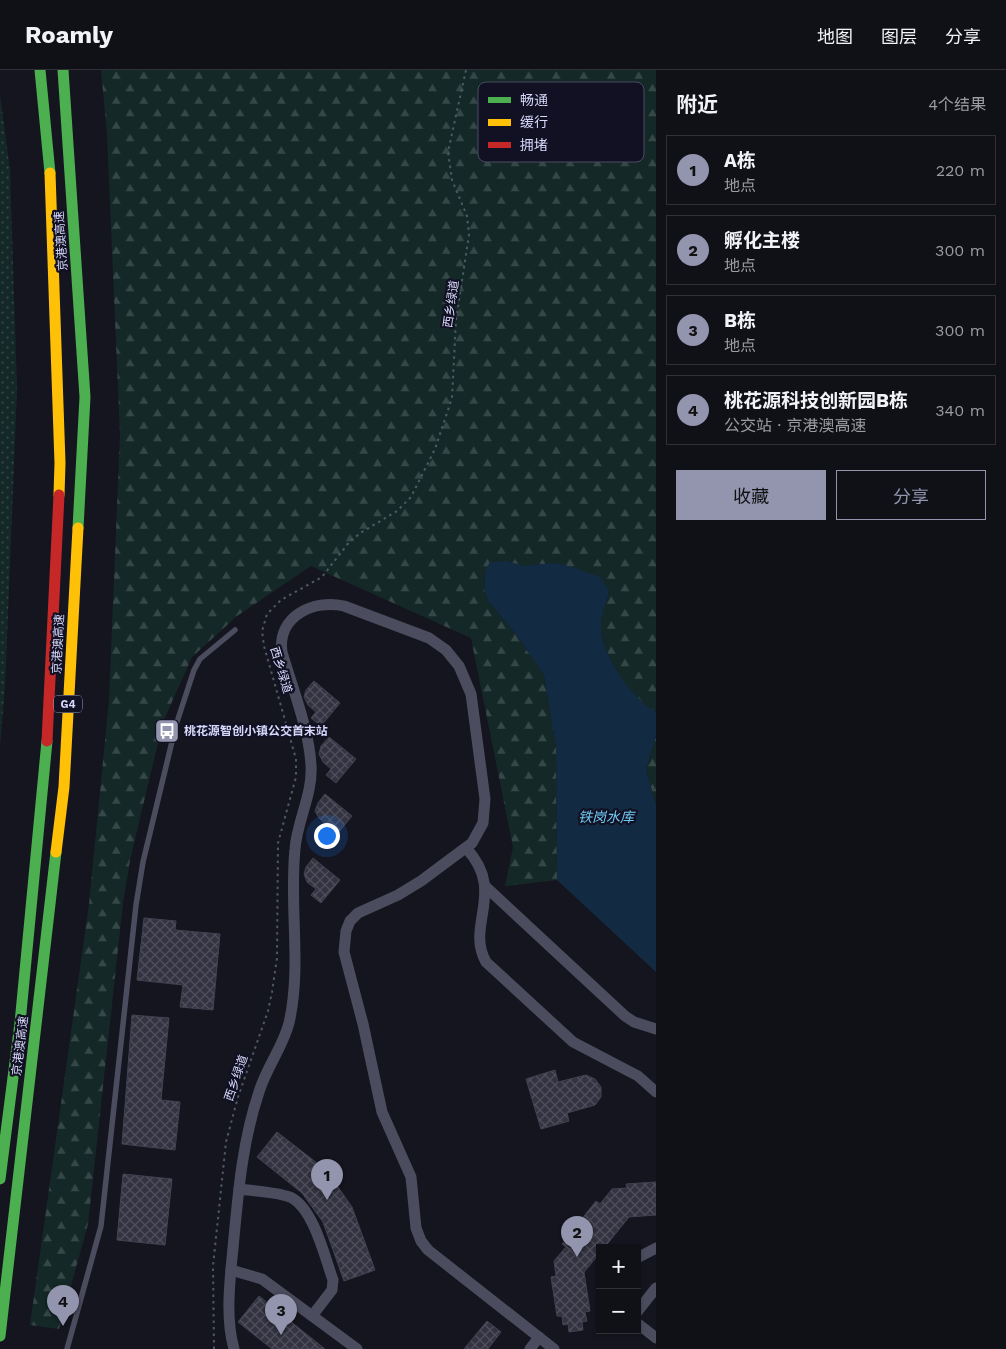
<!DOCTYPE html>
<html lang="zh">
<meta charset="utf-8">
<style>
body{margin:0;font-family:"Work Sans","Noto Sans SC",sans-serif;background:#191920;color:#f1f3f6}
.controls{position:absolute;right:15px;bottom:15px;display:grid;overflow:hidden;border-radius:0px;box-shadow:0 1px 4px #0004}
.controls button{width:45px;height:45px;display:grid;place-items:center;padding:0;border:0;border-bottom:1px solid #303036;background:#101017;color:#f1f3f6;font:25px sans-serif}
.you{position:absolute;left:326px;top:765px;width:18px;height:18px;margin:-12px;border:4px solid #fff;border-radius:50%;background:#1a73e8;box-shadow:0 0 0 8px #1a73e833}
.badge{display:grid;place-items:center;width:32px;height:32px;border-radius:50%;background:#9394ae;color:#111;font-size:16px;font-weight:700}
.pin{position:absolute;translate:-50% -41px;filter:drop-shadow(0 1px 2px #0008)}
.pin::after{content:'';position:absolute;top:26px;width:18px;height:15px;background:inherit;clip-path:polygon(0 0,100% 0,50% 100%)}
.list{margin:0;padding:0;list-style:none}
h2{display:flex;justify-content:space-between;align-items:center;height:65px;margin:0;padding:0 20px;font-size:21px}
h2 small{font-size:16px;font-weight:400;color:#9c9da1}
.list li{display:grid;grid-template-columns:32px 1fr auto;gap:15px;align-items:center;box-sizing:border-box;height:70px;margin:0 10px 10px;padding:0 10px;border:1px solid #303036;border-radius:0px}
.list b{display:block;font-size:19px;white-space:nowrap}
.list p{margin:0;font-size:16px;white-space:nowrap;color:#9c9da1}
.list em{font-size:16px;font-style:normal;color:#9c9da1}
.actions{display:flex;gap:10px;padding:15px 20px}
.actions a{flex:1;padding:11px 0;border:1px solid #9394ae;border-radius:0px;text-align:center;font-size:18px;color:#9394ae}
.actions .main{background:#9394ae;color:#111}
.map{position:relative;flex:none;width:656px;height:1279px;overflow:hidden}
header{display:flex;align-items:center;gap:30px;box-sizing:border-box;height:70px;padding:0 25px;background:#101017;border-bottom:1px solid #303036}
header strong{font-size:24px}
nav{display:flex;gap:28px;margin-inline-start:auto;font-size:18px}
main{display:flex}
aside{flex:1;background:#101017}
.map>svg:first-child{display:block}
</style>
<header>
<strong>Roamly</strong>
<nav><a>地图</a><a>图层</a><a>分享</a></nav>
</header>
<main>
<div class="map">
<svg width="656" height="1279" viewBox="0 0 656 1279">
<defs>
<pattern id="forest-firs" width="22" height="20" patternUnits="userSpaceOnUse" patternTransform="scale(1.25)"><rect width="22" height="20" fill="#142927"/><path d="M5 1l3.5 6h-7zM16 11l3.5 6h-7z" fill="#354747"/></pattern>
<pattern id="park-dots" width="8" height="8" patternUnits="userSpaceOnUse" patternTransform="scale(1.25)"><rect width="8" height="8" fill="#142927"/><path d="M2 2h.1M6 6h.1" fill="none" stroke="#354747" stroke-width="1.8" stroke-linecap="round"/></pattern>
<pattern id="building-cross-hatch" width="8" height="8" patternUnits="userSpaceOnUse" patternTransform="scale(1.25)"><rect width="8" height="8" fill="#333341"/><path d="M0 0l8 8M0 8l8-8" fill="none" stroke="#50505d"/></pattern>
</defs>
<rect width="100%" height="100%" fill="#15151f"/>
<g fill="url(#forest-firs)">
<path d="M101,0H656V642C634,631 602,585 601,560C600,548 607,532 609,521L553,493L523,496L506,491L490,492L485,503L484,518L488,531L515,563L544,605L556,678L557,810L505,816L513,777L471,568L311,496L237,546L192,587L163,652L130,790L123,833L88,1154L59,1259L30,1255L89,834L109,630L120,365L107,64Z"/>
<polygon points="656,666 656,736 646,699"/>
</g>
<polygon fill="url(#park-dots)" points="0,25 10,100 17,319 5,617 0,675"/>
<path fill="#132b42" d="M506,491L523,496L553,493L569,496L600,507L609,521C607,532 600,548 601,560C602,585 634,631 656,642V666L646,699L656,736V902L557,810L556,678L544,605L515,563L488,531L484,518L485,502L490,492Z"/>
<g fill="url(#building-cross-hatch)" stroke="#414152">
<polygon points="314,611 340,633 321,656 311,648 316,642 308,635 304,627 306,620"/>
<polygon points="329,667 356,689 336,713 326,705 331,699 323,692 319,684 321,676"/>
<polygon points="325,724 352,746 332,770 322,761 327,755 319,748 315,741 318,733"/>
<polygon points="313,788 340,810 321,833 311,825 316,819 307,812 304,804 306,797"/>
<polygon points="144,848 176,851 175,860 220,864 213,940 180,937 183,915 137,910"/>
<polygon points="132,945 169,948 161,1030 180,1032 175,1080 122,1074"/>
<polygon points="555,1000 558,1012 586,1005 595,1009 601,1017 601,1027 595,1035 567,1043 569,1051 541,1059 526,1009"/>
<polygon points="277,1062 326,1100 352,1137 375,1200 344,1211 323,1152 302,1123 257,1087"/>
<polygon points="123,1104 172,1109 165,1175 117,1170"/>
<polygon points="656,1112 656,1145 629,1147 604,1178 600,1178 600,1183 584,1202 590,1241 585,1242 587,1251 582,1252 583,1260 569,1262 568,1254 563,1255 562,1246 557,1246 551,1207 556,1206 554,1191 566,1177 562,1174 596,1131 600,1134 612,1119 627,1118 626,1114"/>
<polygon points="259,1226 325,1279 272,1279 238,1252"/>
<polygon points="487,1251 501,1262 488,1279 464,1279"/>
</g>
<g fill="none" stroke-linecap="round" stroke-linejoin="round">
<polyline stroke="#4b5b63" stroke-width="2" stroke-dasharray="2.5 4" stroke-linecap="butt" points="214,1279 213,1196 226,1072 238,1027 268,941 272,922 277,888 278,773 296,707 296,689 264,576 262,561 267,544 281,530 322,507 350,471 362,462 397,441 411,427 435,379 452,328 456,250 469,165 467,146 452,110 448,82 466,0"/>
<polyline stroke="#4b4d5f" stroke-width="5.5" points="67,1279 101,1156 136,835 143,792 176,655 194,600 200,589 235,560"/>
<g stroke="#4b4d5f" stroke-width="11">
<path d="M466,778C507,822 465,855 486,892L573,972L638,1006L656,1022"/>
<polyline points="486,817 625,946 634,952 656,959"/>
<path d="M239,1119C252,1121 281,1122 292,1128C314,1140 325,1188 333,1210L332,1220L312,1246"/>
<polyline points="637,1188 656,1178"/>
<polyline points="231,1200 262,1209 357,1279"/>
<polyline points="637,1242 656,1218"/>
<polyline points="637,1253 656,1268"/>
<path d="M234,1279C225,1247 230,1210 233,1178C238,1125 242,1072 259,1022C266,998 283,977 289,953C302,896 289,837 295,779C297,751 313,724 311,695C309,659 292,617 282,582C277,546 314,529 344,536L429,568L446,580L459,596L471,624L485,729L483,753L472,773L421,811L398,825L358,843L350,851L346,861L344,882L363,954L382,1042L411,1107L416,1158L421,1171L428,1180L554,1279"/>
<polyline points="530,1279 539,1267"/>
</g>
<g stroke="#4caf50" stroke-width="11">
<polyline points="40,0 50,103"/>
<polyline points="63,0 85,327 78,458"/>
<polyline points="0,1109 20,953 47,671"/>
<polyline points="0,1266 56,782"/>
</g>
<g stroke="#ffc107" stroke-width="11">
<polyline points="50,103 60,393 59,425"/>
<polyline points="56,782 64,717 78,458"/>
</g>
<polyline stroke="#c62828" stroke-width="11" points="47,671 59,425"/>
</g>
<defs>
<symbol id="bus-square" viewBox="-11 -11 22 22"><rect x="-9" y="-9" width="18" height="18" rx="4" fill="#9394ae" stroke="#111123"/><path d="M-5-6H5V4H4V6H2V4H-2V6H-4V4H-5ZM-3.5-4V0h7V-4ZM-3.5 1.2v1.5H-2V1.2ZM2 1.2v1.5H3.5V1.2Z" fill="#fff"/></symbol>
</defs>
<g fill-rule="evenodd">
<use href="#bus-square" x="153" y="647" width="28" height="28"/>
</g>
<g text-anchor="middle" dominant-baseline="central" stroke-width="4.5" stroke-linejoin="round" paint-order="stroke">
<rect fill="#111123" stroke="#9c9cba" stroke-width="1" x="54" y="625.5" width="28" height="17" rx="4"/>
<g font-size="11" font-weight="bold" fill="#d7d8fb">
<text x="68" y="634">G4</text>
</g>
<g font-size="12" fill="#d7d8fb" stroke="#111123">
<text transform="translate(61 171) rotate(-94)">京港澳高速</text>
<text transform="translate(451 234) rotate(-82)">西乡绿道</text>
<text transform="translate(58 574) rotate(-87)">京港澳高速</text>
<text transform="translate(281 600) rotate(73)">西乡绿道</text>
<text transform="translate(20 976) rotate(-83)">京港澳高速</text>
<text transform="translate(236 1008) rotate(-71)">西乡绿道</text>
</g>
<g font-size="12" font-weight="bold" fill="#d7d8fb" stroke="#111123" text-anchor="start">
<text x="184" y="661">桃花源智创小镇公交首末站</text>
</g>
<g font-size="14" font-style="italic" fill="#6fc9f1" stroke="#111123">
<text x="606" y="747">铁岗水库</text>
</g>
</g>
<rect x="478" y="12" width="166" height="80" rx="8" fill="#111123" stroke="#4c4d64" stroke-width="1"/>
<rect x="488" y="27" width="23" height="6" fill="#4caf50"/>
<rect x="488" y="49" width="23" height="7" fill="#ffc107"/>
<rect x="488" y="72" width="23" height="6" fill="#c62828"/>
<g font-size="14" fill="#d7d8fb">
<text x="520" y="35">畅通</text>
<text x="520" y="57">缓行</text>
<text x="520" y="80">拥堵</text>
</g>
</svg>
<div class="controls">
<button>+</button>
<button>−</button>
</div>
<div class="you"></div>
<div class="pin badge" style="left:327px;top:1130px">1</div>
<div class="pin badge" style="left:577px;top:1187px">2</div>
<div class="pin badge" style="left:281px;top:1265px">3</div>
<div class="pin badge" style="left:63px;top:1256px">4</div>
</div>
<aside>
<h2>附近<small>4个结果</small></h2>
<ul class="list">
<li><span class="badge">1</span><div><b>A栋</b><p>地点</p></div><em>220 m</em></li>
<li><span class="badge">2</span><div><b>孵化主楼</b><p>地点</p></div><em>300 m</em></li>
<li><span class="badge">3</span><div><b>B栋</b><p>地点</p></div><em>300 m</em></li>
<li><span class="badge">4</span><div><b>桃花源科技创新园B栋</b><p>公交站 · 京港澳高速</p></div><em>340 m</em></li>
</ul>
<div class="actions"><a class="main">收藏</a><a>分享</a></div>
</aside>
</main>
